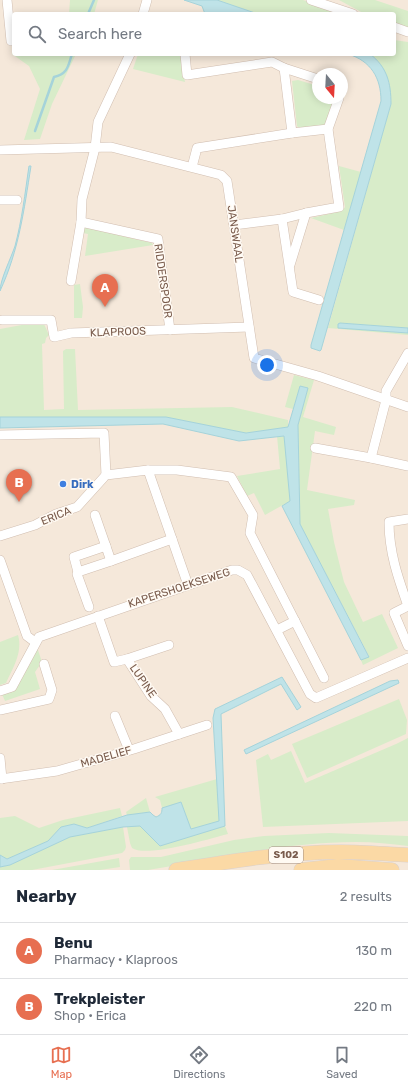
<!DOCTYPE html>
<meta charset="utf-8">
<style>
body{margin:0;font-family:Rubik,sans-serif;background:#f2f2f3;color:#1f2937}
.compass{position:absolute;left:312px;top:68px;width:36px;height:36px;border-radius:50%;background:#fff;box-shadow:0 2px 10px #0003;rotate:162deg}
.you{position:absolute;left:267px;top:365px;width:14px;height:14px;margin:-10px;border:3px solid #fff;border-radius:50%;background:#1a73e8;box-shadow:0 0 0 6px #1a73e833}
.badge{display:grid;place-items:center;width:26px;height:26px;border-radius:50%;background:#e76f51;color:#fff;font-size:13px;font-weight:700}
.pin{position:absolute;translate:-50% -33px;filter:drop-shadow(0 1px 2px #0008)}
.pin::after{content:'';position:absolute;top:21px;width:14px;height:12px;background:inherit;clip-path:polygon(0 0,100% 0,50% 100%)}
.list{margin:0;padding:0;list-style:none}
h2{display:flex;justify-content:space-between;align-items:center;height:52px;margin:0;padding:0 16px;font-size:17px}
h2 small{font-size:13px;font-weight:400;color:#747a83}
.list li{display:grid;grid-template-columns:26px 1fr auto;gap:12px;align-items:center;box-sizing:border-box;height:56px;padding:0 16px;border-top:1px solid #e0e1e3}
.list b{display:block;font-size:15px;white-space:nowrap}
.list p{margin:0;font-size:13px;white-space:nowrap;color:#747a83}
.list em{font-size:13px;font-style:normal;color:#747a83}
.icon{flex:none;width:22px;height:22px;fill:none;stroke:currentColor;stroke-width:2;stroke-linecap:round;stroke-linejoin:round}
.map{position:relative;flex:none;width:408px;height:870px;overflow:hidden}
.search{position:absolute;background:#fff;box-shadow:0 2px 10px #0003;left:12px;right:12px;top:12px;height:44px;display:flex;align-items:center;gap:10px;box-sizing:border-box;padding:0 14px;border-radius:4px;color:#747a83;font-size:15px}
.sheet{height:164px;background:#fff}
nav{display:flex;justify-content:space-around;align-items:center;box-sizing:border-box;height:56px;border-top:1px solid #e0e1e3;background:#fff;font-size:11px;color:#747a83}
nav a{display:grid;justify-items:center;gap:2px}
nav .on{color:#e76f51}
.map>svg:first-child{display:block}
</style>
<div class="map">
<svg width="408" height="870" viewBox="0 0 408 870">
<rect width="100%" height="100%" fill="#fdf6ec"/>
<path fill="#f5e8da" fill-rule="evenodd" d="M0,0H408V870H0ZM14,14H394V54H14ZM318,74H342V98H318Z"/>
<g fill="#d8ecc9">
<polygon points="70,0 98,0 94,14 69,14"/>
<polygon points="217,0 303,0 347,14 258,14"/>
<polygon points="339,0 375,0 408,11 408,29 394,25 394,14 365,14"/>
<polygon points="394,40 408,42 408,328 340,323 338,328 408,333 408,335 328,328 391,104 389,83 374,57 370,54 394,54"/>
<polygon points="12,47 14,47 14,54 76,54 52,104 40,139 24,140 40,89 29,66 12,54"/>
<polygon points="138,54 180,54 185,82 133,69"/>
<polygon points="298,80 318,86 318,98 335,98 325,127 301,130 297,126 292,81"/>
<polygon points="339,166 361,172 344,230 311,218 342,211 345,207"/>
<polygon points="84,227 152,243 153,245 85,256 88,234 83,233"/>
<polygon points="80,284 83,307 82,318 74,318 74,285"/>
<polygon points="27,324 44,324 49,335 46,338 45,343 42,344 44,410 64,409 63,351 66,349 75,349 78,410 232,407 288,420 288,427 246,433 166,417 0,417 0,329"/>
<polygon points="294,375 314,380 303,417 336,427 334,435 315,431 307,490 355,500 354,505 328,509 334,542 344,582 363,622 382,614 398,648 363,665 361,660 369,656 300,524 298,425 308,388 300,386 293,409 285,407"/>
<polygon points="285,435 290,501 265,515 254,493 247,496 237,476 280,469 277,436"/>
<path d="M18,635C23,652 13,668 6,683L0,685V642Z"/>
<polygon points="36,644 42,662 35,672 40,689 5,701 2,694"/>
<polygon points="399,699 407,720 406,734 307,778 292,744"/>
<polygon points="408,738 408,821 263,827 256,760 268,754 271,760 291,751 305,783 396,744"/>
<polygon points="217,779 220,821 191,829 181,802 162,808 160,800 155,797"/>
<polygon points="146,798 150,812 127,815 126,812"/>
<polygon points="120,808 122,816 87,828 74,824 61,827 48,841 7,859 0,855 0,818 15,816 39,828 63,820"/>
<path d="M140,826L160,846L225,826L228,834C209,839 146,858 132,848L130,843L127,827Z"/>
<polygon points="123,827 126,847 125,850 122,853 32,870 0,870 0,867 10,865 70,837"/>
<path d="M329,833L408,836V846C391,844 374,842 356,842C286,842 217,859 148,870H130L129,860L131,857H161L234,840L264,836Z"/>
<polygon points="119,858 120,867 100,870 52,870"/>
</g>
<g fill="#bfe3e8" stroke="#a5d3da">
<polygon points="184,0 217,0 258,14 205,14 202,6"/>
<path d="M348,54H370C387,67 391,83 391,104L321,350L320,351L311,348V345L381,101C381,78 371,61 348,54Z"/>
<path d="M29,166H31C24,210 19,250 0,291C0,280 11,258 15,246C22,220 25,193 29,166Z"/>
<polygon points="340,323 408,328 408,333 338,328 338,324"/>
<polygon points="300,386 308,388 298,425 300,524 369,657 361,660 282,506 290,501 284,436 239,441 163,424 0,428 0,417 166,417 246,433 288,427"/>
<path d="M282,677L301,707L297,710L281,684L221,714L225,826L160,846L140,826L123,827L70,837L10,865L0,867V855L7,859L48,841L61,827L74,824L87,828L127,815L150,812L153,815L156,817C161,815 162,813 162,808L181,802L191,829L219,821L213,718L215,709Z"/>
<polygon points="398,680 399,683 246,754 244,750 390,681"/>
</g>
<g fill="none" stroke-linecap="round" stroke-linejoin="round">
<g stroke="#a5d3da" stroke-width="2.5">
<polyline points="88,14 94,0"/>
<path d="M35,131L54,77C68,74 68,66 72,54"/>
</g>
<defs>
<g id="street">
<polyline points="7,0 11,41"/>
<polyline points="311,0 353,14"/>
<polyline points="143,14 147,0"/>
<polyline points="394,27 408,32"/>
<polyline points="185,54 187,75 272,62 284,68 318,79"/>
<polyline points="284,68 292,133 328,129"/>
<polyline points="342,88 342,91"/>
<polyline points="0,150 111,147 221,175 227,181 254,358 318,376 408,407"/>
<polyline points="192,167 197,148 292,133"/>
<polyline points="0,200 17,200"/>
<polyline points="282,219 293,292 319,300"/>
<polyline points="81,222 158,239 170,330"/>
<polyline points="234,225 282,219 306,213 339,207 328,129 339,98"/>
<polyline points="290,265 306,213"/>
<polyline points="71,281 81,222 82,199 95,148 98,122 130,54"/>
<polyline points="2,320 51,320 54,337 71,333 249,327"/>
<polyline points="0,435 104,433 106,475"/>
<polyline points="315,448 371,458 408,466"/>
<polyline points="371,458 386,400 386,391 408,353"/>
<polyline points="148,470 188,585"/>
<polyline points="95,515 111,561 172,539"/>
<path d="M408,519L389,522C389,552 398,578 408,606"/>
<polyline points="0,536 35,525 56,514 77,507 106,475 148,470 177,470 231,477 253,515 250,533 324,678"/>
<polyline points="106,546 74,557 78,572 111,561"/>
<polyline points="0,560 27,636 35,642"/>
<polyline points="78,572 77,574 89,607"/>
<polyline points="408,606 394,613 408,646"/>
<polyline points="98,616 114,662 127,659 151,696 165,709 179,734"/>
<polyline points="277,630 295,621"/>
<polyline points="127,659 169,645"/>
<polyline points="0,691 12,687 39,637 232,570 238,570 247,575 310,694 316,698 408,658"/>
<polyline points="0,710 49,699 52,690 44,664"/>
<polyline points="115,716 129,750"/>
<polyline points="0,758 2,779"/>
<polyline points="0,779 57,771 134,749 207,725"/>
</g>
<g id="primary">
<path d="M176,870C231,861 286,852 341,852C363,852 386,854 408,855"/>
<polyline points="301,870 338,866 392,870"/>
</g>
</defs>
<use href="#street" stroke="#d1beb0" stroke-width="10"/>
<use href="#primary" stroke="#dad1cd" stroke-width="15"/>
<use href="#street" stroke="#fff" stroke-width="9"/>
<use href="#primary" stroke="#fbd9a5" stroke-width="14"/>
</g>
<circle fill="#3f7fe0" stroke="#fffaf3" stroke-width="1.5" cx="63" cy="484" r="4"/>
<g text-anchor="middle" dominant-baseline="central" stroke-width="3" stroke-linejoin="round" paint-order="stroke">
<rect fill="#fffaf3" stroke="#a28b7f" stroke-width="1" x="269" y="847" width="34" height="16" rx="3"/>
<g font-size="10" font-weight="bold" fill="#7a5c4d">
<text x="286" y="855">S102</text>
</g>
<g font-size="11" fill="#7a5c4d" stroke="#fffaf3">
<text transform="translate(235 234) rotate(82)">JANSWAAL</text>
<text transform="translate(163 281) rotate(82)">RIDDERSPOOR</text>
<text transform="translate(118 332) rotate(-2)">KLAPROOS</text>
<text transform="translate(56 516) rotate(-22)">ERICA</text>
<text transform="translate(179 588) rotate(-18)">KAPERSHOEKSEWEG</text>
<text transform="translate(143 681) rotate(55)">LUPINE</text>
<text transform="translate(106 757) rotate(-16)">MADELIEF</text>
</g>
<g font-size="11" font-weight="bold" fill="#366cbe" stroke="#fffaf3" text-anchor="start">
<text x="71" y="484">Dirk</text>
</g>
</g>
</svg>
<svg class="compass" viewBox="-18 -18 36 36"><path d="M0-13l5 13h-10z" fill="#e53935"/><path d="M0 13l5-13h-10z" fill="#747a83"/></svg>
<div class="you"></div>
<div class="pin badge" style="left:105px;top:307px">A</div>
<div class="pin badge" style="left:19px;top:502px">B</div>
<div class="search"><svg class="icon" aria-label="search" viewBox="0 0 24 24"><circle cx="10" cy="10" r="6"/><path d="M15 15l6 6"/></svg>Search here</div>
</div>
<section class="sheet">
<h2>Nearby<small>2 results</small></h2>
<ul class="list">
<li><span class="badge">A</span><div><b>Benu</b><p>Pharmacy · Klaproos</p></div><em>130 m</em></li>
<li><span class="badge">B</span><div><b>Trekpleister</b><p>Shop · Erica</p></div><em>220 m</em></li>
</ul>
</section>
<nav>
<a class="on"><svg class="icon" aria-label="map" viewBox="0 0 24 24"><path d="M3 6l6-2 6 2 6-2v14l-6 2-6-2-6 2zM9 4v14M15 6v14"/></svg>Map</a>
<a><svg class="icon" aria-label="directions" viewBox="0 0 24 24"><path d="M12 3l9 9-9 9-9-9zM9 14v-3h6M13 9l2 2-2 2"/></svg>Directions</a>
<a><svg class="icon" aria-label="saved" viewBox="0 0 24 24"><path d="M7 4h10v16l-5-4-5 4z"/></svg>Saved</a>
</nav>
